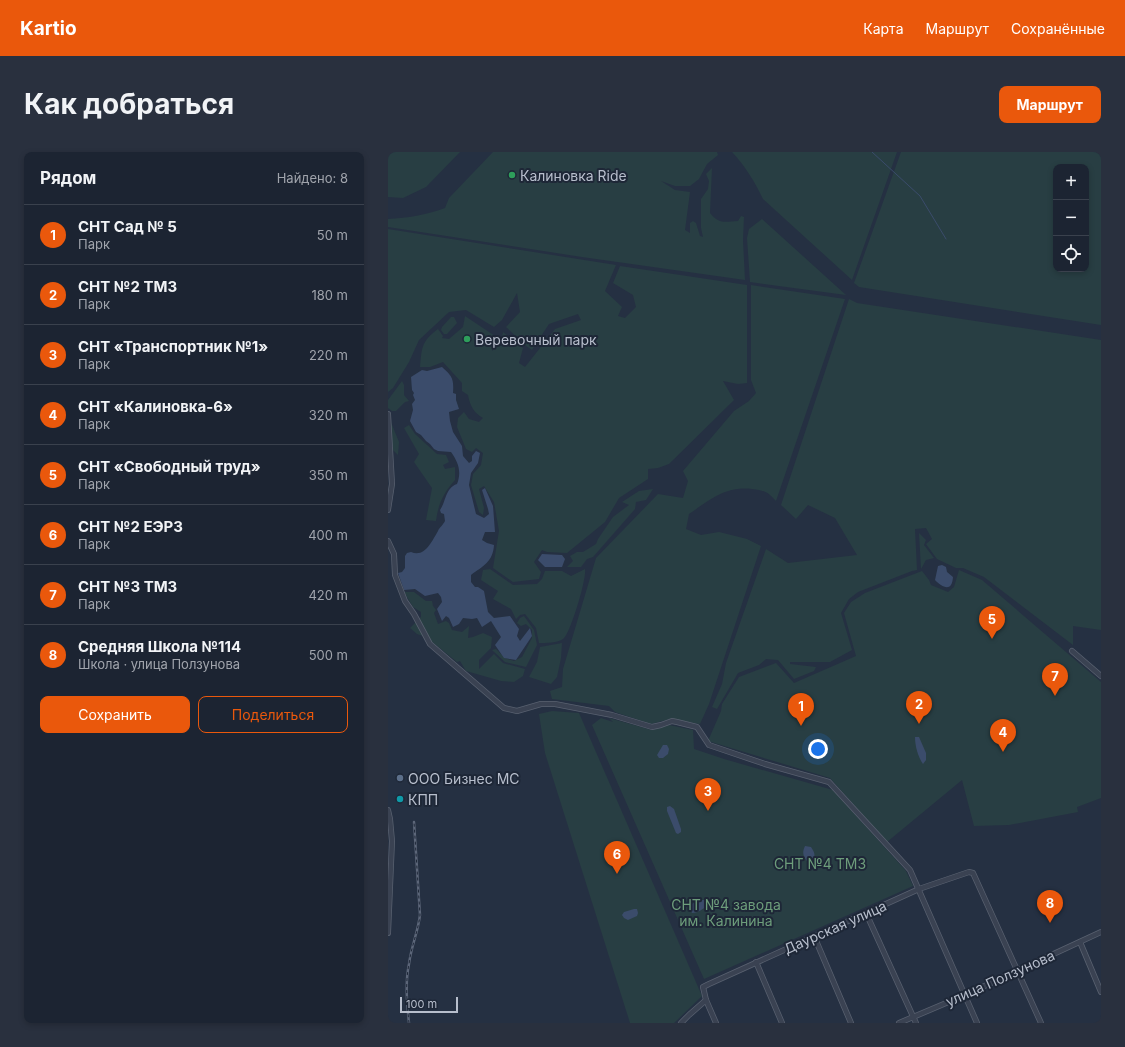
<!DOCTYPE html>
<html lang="ru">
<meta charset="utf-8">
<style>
body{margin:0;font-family:Inter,sans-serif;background:#29303e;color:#f1f3f6}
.controls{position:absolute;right:12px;top:12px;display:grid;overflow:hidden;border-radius:8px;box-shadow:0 2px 6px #0003}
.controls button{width:36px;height:36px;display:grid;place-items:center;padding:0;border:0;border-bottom:1px solid #3a414d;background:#1c2432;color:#f1f3f6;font:20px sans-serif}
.scale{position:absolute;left:12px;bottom:10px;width:58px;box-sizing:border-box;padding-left:4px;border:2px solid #b7becc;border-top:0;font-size:11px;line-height:14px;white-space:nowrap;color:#b7becc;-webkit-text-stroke:3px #1e2737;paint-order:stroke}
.you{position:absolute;left:430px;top:597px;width:14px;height:14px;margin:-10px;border:3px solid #fff;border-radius:50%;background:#1a73e8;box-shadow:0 0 0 6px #1a73e833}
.badge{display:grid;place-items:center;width:26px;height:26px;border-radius:50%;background:#ea580c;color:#fff;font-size:13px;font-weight:700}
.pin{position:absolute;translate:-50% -33px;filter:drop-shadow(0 1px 2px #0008)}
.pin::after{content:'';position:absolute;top:21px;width:14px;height:12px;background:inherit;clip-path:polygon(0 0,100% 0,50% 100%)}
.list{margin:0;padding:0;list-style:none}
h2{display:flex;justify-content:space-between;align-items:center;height:52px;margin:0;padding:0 16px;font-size:17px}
h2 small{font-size:13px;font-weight:400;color:#a0a4ac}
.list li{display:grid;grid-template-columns:26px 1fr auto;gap:12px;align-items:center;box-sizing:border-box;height:60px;padding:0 16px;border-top:1px solid #3a414d}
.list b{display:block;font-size:15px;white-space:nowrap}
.list p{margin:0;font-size:13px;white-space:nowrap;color:#a0a4ac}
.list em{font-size:13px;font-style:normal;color:#a0a4ac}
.actions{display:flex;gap:8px;padding:12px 16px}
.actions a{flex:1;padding:9px 0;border:1px solid #ea580c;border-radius:8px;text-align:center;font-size:14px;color:#ea580c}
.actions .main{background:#ea580c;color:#fff}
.icon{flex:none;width:22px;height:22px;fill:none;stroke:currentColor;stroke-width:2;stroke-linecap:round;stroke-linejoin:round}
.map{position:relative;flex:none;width:713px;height:871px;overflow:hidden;border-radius:8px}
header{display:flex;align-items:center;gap:24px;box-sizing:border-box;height:56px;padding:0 20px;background:#ea580c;color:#fff}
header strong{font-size:19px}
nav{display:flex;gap:22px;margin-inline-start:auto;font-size:14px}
.intro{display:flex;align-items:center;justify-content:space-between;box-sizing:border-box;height:96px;padding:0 24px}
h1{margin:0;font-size:28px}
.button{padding:10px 18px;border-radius:8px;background:#ea580c;color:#fff;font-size:14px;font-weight:700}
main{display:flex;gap:24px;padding:0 24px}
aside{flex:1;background:#1c2432;border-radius:8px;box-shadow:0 2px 6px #0003}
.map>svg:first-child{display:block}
</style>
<header>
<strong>Kartio</strong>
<nav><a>Карта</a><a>Маршрут</a><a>Сохранённые</a></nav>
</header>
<div class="intro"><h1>Как добраться</h1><a class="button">Маршрут</a></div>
<main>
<aside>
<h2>Рядом<small>Найдено: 8</small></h2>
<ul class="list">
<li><span class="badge">1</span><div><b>СНТ Сад № 5</b><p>Парк</p></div><em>50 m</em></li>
<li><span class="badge">2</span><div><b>СНТ №2 ТМЗ</b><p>Парк</p></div><em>180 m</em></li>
<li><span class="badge">3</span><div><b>СНТ «Транспортник №1»</b><p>Парк</p></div><em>220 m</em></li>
<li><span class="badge">4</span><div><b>СНТ «Калиновка-6»</b><p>Парк</p></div><em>320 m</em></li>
<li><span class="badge">5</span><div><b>СНТ «Свободный труд»</b><p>Парк</p></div><em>350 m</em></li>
<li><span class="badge">6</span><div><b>СНТ №2 ЕЭРЗ</b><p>Парк</p></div><em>400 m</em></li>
<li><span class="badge">7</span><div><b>СНТ №3 ТМЗ</b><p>Парк</p></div><em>420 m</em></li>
<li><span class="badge">8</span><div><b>Средняя Школа №114</b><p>Школа · улица Ползунова</p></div><em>500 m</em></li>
</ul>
<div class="actions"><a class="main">Сохранить</a><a>Поделиться</a></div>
</aside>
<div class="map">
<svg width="713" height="871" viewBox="0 0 713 871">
<rect width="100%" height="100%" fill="#253042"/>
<g fill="#283e43" fill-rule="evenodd">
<polygon points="0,0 72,0 38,35 15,46 0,45"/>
<path d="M105,0H329L330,3L319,12L311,27L302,34H287L273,29L287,38L302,40L297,78L302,81V71L305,69L308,71L312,84L315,85L313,76V47L320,37L321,29L318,22L324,16L322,61C331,72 336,70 350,69L353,64L356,65L355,88L357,128L194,105L0,75V67C20,66 38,63 57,56L61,46Z"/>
<path d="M344,0H509L464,128L375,47C367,30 357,14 344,0Z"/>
<path d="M513,0H713V173L471,135L466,131ZM668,15H698V117H668Z"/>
<polygon points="374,67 458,143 362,130 359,86 361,77"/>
<path d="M0,77L228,113L217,139L234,155L230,164L237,166L248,155L245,143L225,131L232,114L359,133V231L350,232L335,229L346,248L281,312L270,316L260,317V327L231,346L217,370L179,401L159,400L154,398L146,410L153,420L151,427L125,430L105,416L111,379L106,350L96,334L91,337L96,356L95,363L91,360L83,333L85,322L93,313L95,301L88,296L84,300L78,297L69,275L70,266L76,260L81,267L91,270L95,266C86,261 82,254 80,243L74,239V231L55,210L42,215H32C34,195 33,190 50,177L55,184L54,186L61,187L75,175L77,164L107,184L104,199L113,190L115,180L135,196L131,211L137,215L167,177L193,168L190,162L161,172L144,198L137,193L118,175L132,160L129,141L114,168L106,175L78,158L61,160L31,188L21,210L5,236L0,240Z"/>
<path d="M363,133L457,147L388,349C379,339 377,339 364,337C337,334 322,348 301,362L298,377L313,383L331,380L359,387L373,394L321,552L312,572L282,567L263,572L227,560L221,554L164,547L162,539L174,535L175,517L208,406L270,342L295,346L300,329L295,319L346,259L361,249L368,241L363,228Z"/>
<polygon points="461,147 469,151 713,188 713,478 685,474 685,493 596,425 575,416 568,416 549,407 538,392 544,387 538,376 527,377 529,418 524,419 470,440 461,447 453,461 464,498 442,510 402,510 402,512 428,515 426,519 406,527 390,508 378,507 371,513 350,521 329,557 324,555 334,532 338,511 378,397 400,411 469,403 447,366 420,353 408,367 393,353"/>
<polygon points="63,165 66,165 69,171 59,182 56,182 53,178 54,175"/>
<polygon points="14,229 16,233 16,243 21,249 17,250 8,259 4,259 0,256 0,248"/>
<polygon points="0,263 11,290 10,303 0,293"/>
<path d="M21,273L27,282L49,302L58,303L61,310L55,313L57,317L67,315V328C56,340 50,352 48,369L38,368L44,336L26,310L31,302L16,276Z"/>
<polygon points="265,337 258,348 248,350 247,357 205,405 199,407 193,415 179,415 185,409 182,404 189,400 195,400 208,392 210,387 225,365 241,353 234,350 251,339"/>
<polygon points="531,381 538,388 536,393 546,406 538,408 533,417"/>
<path d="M102,417L125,433L149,432L154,427L157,419H174L183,424L197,417C199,426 182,483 175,487C170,491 157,491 151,491L148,476L137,462L132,463L128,467L123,457L105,447L110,439L93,428L95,418Z"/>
<polygon points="571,418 594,428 713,530 713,646 689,655 690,660 621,673 586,674 574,628 499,690 442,626 320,589 333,559 334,552 351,525 388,511 406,531 468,504 456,461 463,450 477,441 534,419 541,428 543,433 560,440 566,435"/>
<polygon points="16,440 26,440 38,449 44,449 45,454 48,458 46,461 50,472 58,469 61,471 64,478 74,480 81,474 80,486 85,485 95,481 104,485 103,496 91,508 91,517 106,502 115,511 137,517 135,524 126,530 113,529 78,519 72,509 69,510 38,485 29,482 22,476 33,465 33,460 25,455"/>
<polygon points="136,464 146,478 149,493 138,515 117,510 104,498 108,497 117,506 126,509 134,505 144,486 144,478 138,472 133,474 129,471 132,466"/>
<polygon points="174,491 173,506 169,525 163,532 141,525 149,510 152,495"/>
<polygon points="164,559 191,561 314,844 286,871 242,871 157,601 151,562"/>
<polygon points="213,566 225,570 221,566 264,578 281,573 305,578 306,597 336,607 445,638 518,719 525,734 316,827 204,573"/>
</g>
<g fill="#3b4c6b">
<path d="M54,215C64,224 66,226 65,241L68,242V248L71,257L61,260L62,269L65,280L74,294L75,304L81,311L84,309V304L88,299L92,301L90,311L83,321L81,333L88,362L96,366L101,362L100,357L94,338L97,336L105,354L107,380H97L94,388L99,391L106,393C105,410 95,414 83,423V430L87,435H90L96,439L100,460L106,466L122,464L131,477L129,484L132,489L142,476L144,484L128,508L116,506L107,493L113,485L103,469L94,475L89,466L84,467L75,466L71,472L65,475L61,466L58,464L54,469L49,457L54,450L53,445L50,441L37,444L27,437L16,438L10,421L14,420L17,416V404L19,401L23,400C37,406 44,389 50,379C51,376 55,373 57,369L56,362L53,361L52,358C58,350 57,336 69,332C74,319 70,310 63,300L50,299L46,297L42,292L38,289L33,283L28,280L22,269L25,258L24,252L27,248L25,243L26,241L24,238L23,225L34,218L39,219Z"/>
<polygon points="154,402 174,403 177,407 174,415 157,415 150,408"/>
<path d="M554,413L558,415L559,420L565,425C564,441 554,435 547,428L550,414Z"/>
<path d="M527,585H531L538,601V608L535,612C530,605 527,594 527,585Z"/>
<polygon points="275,593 279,593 281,597 280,602 275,606 271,606 269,603"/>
<polygon points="282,654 286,657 293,677 293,680 290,682 288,681 279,659 279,655"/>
<path d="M417,694L423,695C426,700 428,702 425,708L419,709C415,704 414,700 417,694Z"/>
<path d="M310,748H316L320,753C315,757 310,761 304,761L301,754Z"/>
<polygon points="246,757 249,757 250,761 249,764 240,768 236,766 234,763 236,760"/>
</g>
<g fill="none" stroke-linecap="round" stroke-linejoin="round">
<polyline stroke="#3b4c6b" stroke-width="1" points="484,0 532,44 558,87"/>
<defs>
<g id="street">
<polyline points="0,358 4,332 0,262"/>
<polyline points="0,389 6,402 7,423 17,449 26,462 42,492 116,556 129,559 153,552 167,552 224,563 264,575 273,573 284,569 289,570 309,575 321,593 377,612 441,630 522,718 589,871"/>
<polyline points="684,499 713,524"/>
<polyline points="0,658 2,667 4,689 0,781"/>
<polyline points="478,761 528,871"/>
<polyline points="426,784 463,871"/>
<polyline points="692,790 713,840"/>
<polyline points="368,810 394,871"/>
<polyline points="293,871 301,863 318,848"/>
<polyline points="328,871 318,848 315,835 321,832 531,737 581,720 585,721 653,871"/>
<polyline points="511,871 577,843 713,780"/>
</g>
</defs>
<use href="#street" stroke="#58606f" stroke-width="6"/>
<use href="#street" stroke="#3a4252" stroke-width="4.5"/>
<defs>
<path id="rail" d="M21,871C19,852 17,831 21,812C23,795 30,780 32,763L26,670"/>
</defs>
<use href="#rail" stroke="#5c6679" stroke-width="2.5"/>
<use href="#rail" stroke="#1e2737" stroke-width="1" stroke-dasharray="3" stroke-linecap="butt"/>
</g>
<g fill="#2e9e5b" stroke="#1e2737" stroke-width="1.5">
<circle cx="124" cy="23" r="4"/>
<circle cx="79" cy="187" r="4"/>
</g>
<circle fill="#5c6f8a" stroke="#1e2737" stroke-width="1.5" cx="12" cy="626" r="4"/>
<circle fill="#0f9aa8" stroke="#1e2737" stroke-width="1.5" cx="12" cy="647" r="4"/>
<g text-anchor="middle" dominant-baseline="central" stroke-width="4" stroke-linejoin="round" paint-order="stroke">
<g font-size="14" fill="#b7becc" stroke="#1e2737" text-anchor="start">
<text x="132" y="23">Калиновка Ride</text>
<text x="87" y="187">Веревочный парк</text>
<text x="20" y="626">ООО Бизнес МС</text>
<text x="20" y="647">КПП</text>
</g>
<g font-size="14" fill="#6d9d7b" stroke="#1e2737">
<text x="432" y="711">СНТ №4 ТМЗ</text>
<text x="338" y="752">СНТ №4 завода<tspan x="338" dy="16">им. Калинина</tspan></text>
</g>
<g font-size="14" fill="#b7becc" stroke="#1e2737">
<text transform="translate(447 775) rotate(-24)">Даурская улица</text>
<text transform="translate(612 826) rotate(-24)">улица Ползунова</text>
</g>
</g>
</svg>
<div class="controls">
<button>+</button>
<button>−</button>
<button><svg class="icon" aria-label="locate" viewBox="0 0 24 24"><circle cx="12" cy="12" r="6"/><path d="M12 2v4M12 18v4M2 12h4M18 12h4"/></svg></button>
</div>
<div class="scale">100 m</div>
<div class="you"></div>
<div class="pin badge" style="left:413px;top:574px">1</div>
<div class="pin badge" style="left:531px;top:572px">2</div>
<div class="pin badge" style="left:320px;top:659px">3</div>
<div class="pin badge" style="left:615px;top:600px">4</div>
<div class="pin badge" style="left:604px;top:487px">5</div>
<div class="pin badge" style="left:229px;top:722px">6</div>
<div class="pin badge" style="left:667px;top:544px">7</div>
<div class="pin badge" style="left:662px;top:771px">8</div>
</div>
</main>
